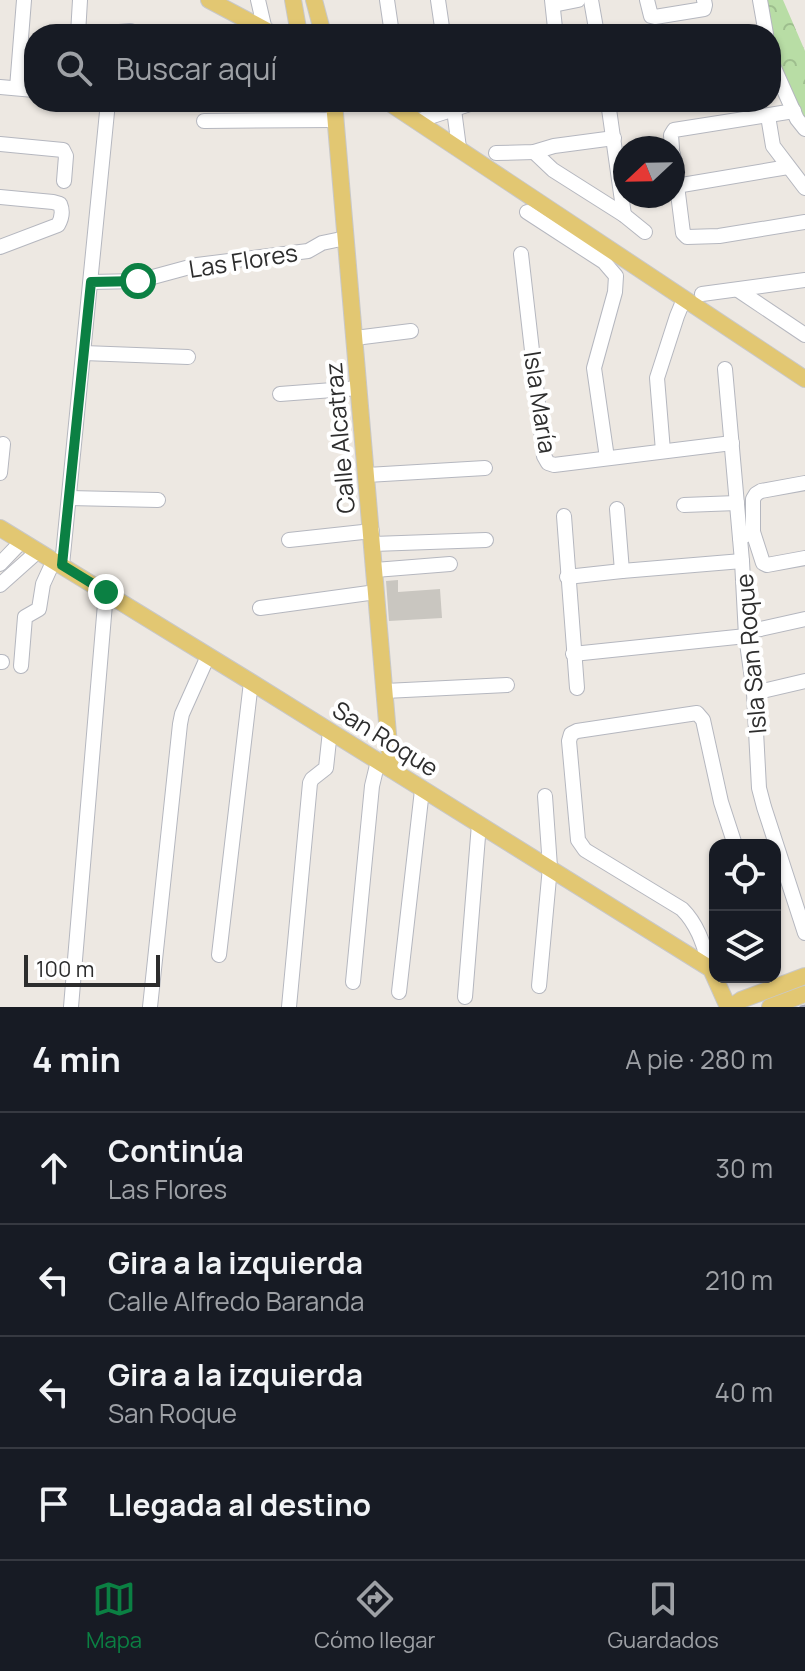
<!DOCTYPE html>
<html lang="es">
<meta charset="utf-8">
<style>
body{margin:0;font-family:Manrope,sans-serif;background:#242831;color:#f1f3f6}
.controls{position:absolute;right:24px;bottom:24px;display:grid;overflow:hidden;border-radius:16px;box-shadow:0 2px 6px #0004}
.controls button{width:72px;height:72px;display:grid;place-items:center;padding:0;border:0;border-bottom:2px solid #363941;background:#171b24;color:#f1f3f6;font:40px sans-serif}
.compass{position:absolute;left:613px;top:136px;width:72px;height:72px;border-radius:50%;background:#171b24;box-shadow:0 2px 6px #0004;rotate:248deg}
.scale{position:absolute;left:24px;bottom:20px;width:136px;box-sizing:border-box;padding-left:8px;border:4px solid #2d2d2d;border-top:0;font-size:22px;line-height:28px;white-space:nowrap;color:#2d2d2d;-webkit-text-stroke:6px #fff;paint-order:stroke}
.stop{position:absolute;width:24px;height:24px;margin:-18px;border:6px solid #0b8043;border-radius:50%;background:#fff}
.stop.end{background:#0b8043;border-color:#fff;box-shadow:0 2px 8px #0008}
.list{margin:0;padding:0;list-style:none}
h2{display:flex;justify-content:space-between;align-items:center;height:104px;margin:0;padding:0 32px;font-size:34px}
h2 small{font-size:26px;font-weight:400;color:#9ea1a6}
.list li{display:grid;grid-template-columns:52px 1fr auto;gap:24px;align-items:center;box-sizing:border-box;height:112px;padding:0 32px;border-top:2px solid #363941}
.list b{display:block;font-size:30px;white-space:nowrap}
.list p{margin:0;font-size:26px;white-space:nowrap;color:#9ea1a6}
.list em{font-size:26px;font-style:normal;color:#9ea1a6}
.icon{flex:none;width:44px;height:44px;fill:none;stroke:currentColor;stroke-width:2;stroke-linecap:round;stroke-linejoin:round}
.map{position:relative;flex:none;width:805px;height:1007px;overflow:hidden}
.search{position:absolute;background:#171b24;box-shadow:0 2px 6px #0004;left:24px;right:24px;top:24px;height:88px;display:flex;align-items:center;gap:20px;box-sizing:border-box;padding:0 28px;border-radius:32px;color:#9ea1a6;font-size:30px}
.sheet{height:552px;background:#171b24}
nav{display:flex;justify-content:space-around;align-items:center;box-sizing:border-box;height:112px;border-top:2px solid #363941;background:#171b24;font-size:22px;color:#9ea1a6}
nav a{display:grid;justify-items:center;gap:4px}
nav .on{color:#0b8043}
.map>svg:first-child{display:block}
</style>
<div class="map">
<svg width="805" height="1007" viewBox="0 0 805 1007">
<defs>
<pattern id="park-crowns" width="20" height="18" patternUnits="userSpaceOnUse" patternTransform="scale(2)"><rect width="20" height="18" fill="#b8dda5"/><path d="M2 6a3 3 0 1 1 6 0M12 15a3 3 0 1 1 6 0" fill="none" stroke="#9ebe8e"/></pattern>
</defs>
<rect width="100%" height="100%" fill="#ede8e2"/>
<polygon fill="url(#park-crowns)" points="760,0 783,0 805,51 805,126 771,61 771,34"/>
<polygon fill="#c9c6c0" points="398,580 398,592 440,589 442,618 389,621 386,581"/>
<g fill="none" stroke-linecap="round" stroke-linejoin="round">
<defs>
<g id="minor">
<polyline points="258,0 265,30"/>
<polyline points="387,0 392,34"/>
<polyline points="438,0 443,34"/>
<polyline points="552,0 555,28 553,34"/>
<polyline points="591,0 597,34"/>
<polyline points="647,0 651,16 655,17 704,9 705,5 704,0"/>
<polyline points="760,0 766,34"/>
<polyline points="553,5 578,0"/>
<polyline points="78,34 80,0"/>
<polyline points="118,34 119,32 130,31 140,34"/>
<polyline points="771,61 797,119 805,129"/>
<polyline points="0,87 34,90"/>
<polyline points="17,88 24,0"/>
<polyline points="453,102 459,148"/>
<polyline points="608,102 624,215"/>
<polyline points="768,116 773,146 805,188"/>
<polyline points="204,121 336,120"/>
<polyline points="417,121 470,104 485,102"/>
<polyline points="0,144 63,150 66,156 64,181"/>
<polyline points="672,148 671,135 674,130 794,111"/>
<polyline points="534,152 553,170 624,215 645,232"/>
<polyline points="496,153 534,152 554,146 614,138"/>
<polyline points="673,154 683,233 687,237 719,236 805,222"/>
<polyline points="676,186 788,167"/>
<path d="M0,197L53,202L60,204C63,211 62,218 58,225L0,247"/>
<polyline points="527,212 604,262 616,276 615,292 594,368 607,458"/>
<polyline points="521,254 544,456 548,463 554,465 732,443"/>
<polyline points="91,282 138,281 197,265 308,251 322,243 346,238"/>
<polyline points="738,290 805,335"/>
<polyline points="702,294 805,280"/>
<polyline points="355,338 411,331"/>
<polyline points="84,353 188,357"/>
<polyline points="725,369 742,561 746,636 754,693 759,788 764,807 805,933"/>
<polyline points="280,394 359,388"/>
<polyline points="663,451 657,378 677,316 684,299"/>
<polyline points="0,473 3,444"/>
<polyline points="367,475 485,468"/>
<polyline points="69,498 158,500"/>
<polyline points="684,505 737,503"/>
<polyline points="617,509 622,571"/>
<polyline points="564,516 577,688"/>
<polyline points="753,532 763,563 767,565 805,558"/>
<polyline points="740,538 753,532 753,499 756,494 761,491 805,483"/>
<polyline points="289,540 372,531"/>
<polyline points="373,544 486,540"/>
<polyline points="0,564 21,542"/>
<polyline points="62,565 108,102"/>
<polyline points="375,570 450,564"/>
<polyline points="567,577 622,571 742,561"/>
<polyline points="0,585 37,552"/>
<polyline points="260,608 376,592"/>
<polyline points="573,654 746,636 756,630 805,619"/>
<polyline points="0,662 2,662"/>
<polyline points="21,666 25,617 39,609 43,584 54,560"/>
<polyline points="385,691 507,685"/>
<polyline points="754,693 805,681"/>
<polyline points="219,955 251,682"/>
<path d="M711,969C704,947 699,926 682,909L585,850L578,840L569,741L571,734L577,731L697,713L703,720L721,802L735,845"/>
<polyline points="353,982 372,786 378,761"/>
<polyline points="539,986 550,867 545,796"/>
<polyline points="399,992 422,790"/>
<polyline points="465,997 479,824"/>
<polyline points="71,1007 106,592"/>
<polyline points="150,1007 180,724 182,714 208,656"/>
<polyline points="289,1007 310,783 312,779 326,768 330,731"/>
</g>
<g id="major">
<polyline points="209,0 273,34"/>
<polyline points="293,0 299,34"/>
<polyline points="314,0 323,34"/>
<polyline points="334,102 391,769"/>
<polyline points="388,102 805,379"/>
<polyline points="0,528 251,682 711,969 728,1007"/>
<polyline points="731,1007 741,1000 805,976"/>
<polyline points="770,1007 805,994"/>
</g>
</defs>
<use href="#minor" stroke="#b5b7bf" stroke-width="16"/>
<use href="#major" stroke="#c8c8c8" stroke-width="18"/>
<use href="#minor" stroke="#fff" stroke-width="14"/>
<use href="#major" stroke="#e2c772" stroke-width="16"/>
<polyline stroke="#a4a7b5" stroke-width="3" points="801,1007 805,1006"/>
</g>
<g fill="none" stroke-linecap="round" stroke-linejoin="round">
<polyline stroke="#0b8043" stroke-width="10" points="106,592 62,565 91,282 138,281"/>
</g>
<g text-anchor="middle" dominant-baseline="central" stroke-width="8" stroke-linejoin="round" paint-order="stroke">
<g font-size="24" fill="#2d2d2d" stroke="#fff">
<text transform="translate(243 260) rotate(-9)">Las Flores</text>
<text transform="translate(541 402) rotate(81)">Isla María</text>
<text transform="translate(339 438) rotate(-95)">Calle Alcatraz</text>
<text transform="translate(750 654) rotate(-95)">Isla San Roque</text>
<text transform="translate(386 738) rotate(32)">San Roque</text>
</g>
</g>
</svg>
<div class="controls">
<button><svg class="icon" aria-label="locate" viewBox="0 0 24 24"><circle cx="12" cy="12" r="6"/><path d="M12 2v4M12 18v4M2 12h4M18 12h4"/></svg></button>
<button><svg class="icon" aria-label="layers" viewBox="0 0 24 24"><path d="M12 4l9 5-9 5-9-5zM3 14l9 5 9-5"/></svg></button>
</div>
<svg class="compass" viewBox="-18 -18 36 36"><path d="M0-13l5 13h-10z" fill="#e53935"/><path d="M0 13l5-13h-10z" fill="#9ea1a6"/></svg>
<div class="scale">100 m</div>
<div class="stop" style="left:138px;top:281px"></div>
<div class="stop end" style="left:106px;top:592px"></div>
<div class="search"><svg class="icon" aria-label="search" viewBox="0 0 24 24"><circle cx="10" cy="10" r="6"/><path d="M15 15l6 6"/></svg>Buscar aquí</div>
</div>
<section class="sheet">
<h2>4 min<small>A pie · 280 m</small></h2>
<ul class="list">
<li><svg class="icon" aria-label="ahead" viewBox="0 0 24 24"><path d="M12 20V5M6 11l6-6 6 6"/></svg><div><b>Continúa</b><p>Las Flores</p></div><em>30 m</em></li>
<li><svg class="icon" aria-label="left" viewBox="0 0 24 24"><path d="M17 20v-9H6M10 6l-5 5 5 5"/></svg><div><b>Gira a la izquierda</b><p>Calle Alfredo Baranda</p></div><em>210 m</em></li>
<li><svg class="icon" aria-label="left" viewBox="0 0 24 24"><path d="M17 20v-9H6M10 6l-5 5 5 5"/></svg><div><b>Gira a la izquierda</b><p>San Roque</p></div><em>40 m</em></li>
<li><svg class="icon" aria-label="arrive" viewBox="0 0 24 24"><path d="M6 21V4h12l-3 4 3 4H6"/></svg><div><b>Llegada al destino</b></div></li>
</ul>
</section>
<nav>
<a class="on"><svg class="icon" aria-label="map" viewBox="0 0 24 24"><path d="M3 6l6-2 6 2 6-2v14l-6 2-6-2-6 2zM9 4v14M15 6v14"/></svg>Mapa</a>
<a><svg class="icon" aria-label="directions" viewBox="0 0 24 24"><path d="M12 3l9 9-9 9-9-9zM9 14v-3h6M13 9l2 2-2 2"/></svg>Cómo llegar</a>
<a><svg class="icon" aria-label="saved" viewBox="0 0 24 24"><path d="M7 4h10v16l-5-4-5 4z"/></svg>Guardados</a>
</nav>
